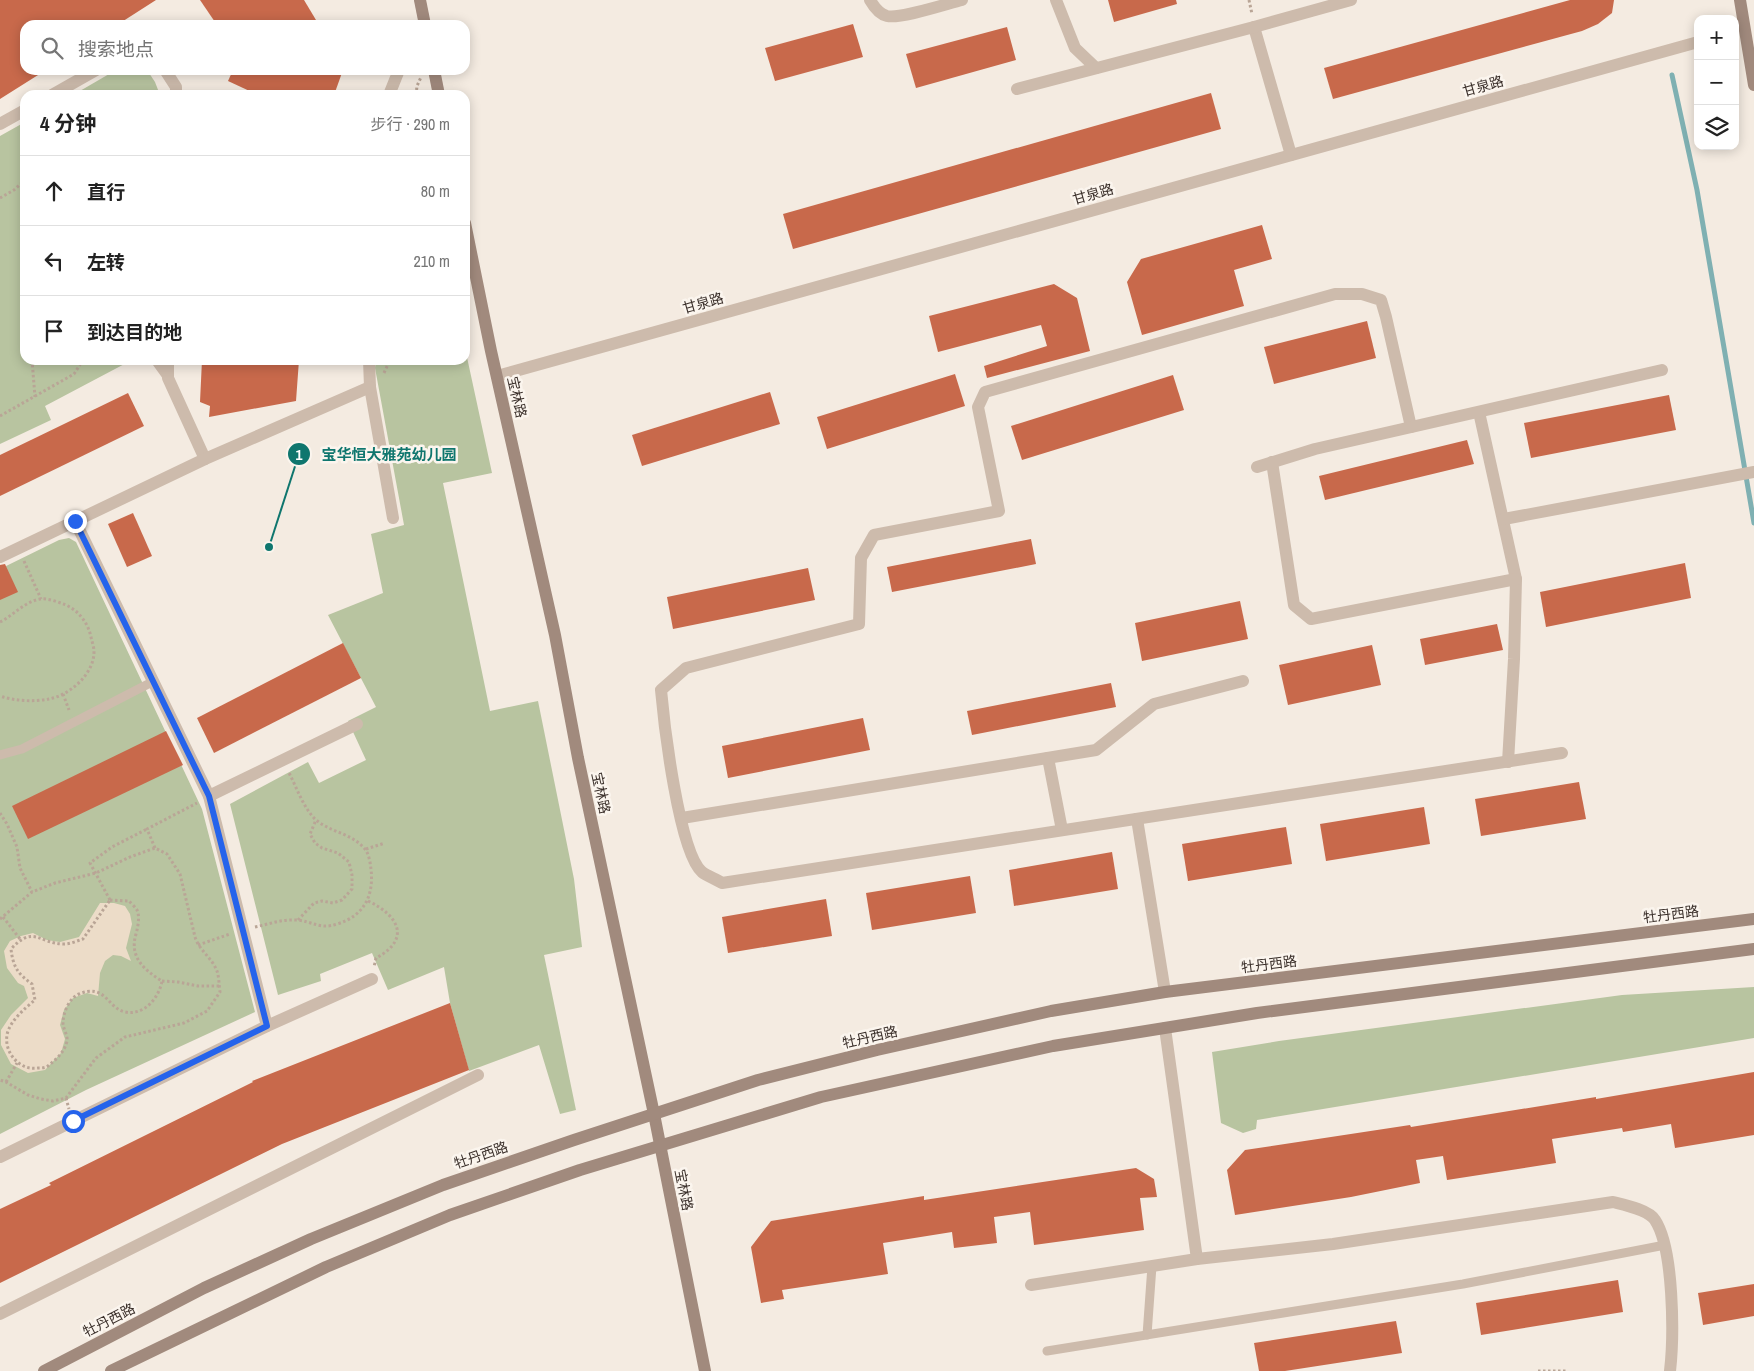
<!DOCTYPE html>
<html lang="zh">
<meta charset="utf-8">
<style>
body{margin:0;font-family:"Archivo Narrow","Noto Sans SC",sans-serif;background:#f6f6f6;color:#222}
.controls{position:absolute;right:15px;top:15px;display:grid;overflow:hidden;border-radius:10px;box-shadow:0 2px 12px #0003}
.controls button{width:45px;height:45px;display:grid;place-items:center;padding:0;border:0;border-bottom:1px solid #e0e0e0;background:#fff;color:#222;font:25px sans-serif}
.stop{position:absolute;width:15px;height:15px;margin:-11px;border:4px solid #2563eb;border-radius:50%;background:#fff}
.stop.end{background:#2563eb;border-color:#fff;box-shadow:0 1px 5px #0008}
.list{margin:0;padding:0;list-style:none}
h2{display:flex;justify-content:space-between;align-items:center;height:65px;margin:0;padding:0 20px;font-size:21px}
h2 small{font-size:16px;font-weight:400;color:#767676}
.list li{display:grid;grid-template-columns:32px 1fr auto;gap:15px;align-items:center;box-sizing:border-box;height:70px;padding:0 20px;border-top:1px solid #e0e0e0}
.list b{display:block;font-size:19px;white-space:nowrap}
.list em{font-size:16px;font-style:normal;color:#767676}
.icon{flex:none;width:28px;height:28px;fill:none;stroke:currentColor;stroke-width:2;stroke-linecap:round;stroke-linejoin:round}
.map{position:relative;flex:none;width:1754px;height:1371px;overflow:hidden}
.search{position:absolute;background:#fff;box-shadow:0 2px 12px #0003;left:20px;top:20px;width:450px;height:55px;display:flex;align-items:center;gap:12px;box-sizing:border-box;padding:0 18px;border-radius:15px;color:#767676;font-size:19px}
.panel{position:absolute;background:#fff;box-shadow:0 2px 12px #0003;left:20px;top:90px;width:450px;height:275px;border-radius:15px}
.map>svg:first-child{display:block}
</style>
<div class="map">
<svg width="1754" height="1371" viewBox="0 0 1754 1371">
<rect width="100%" height="100%" fill="#f4ebe1"/>
<g fill="#b8c4a0">
<polygon points="116,70 147,70 155,82 160,95 73,95"/>
<polygon points="25,122 25,360 132,360 45,406 51,420 0,444 0,136"/>
<polygon points="465,348 492,473 443,483 490,711 538,701 574,879 582,947 544,955 576,1110 560,1114 539,1045 469,1071 450,1003 444,967 388,990 372,953 320,974 321,981 278,995 230,804 308,762 319,783 366,760 348,721 376,707 328,615 383,593 371,534 404,525 375,368 376,360 465,360"/>
<polygon points="69,538 76,542 202,809 255,1012 86,1090 0,1134 0,569 59,540"/>
<polygon points="1754,987 1754,1038 1257,1120 1256,1129 1243,1133 1221,1123 1212,1052 1279,1041 1622,995"/>
</g>
<polygon fill="#ecdcc8" points="100,903 114,903 125,906 130,914 132,924 126,948 131,961 121,956 113,955 105,961 100,973 98,996 87,993 73,998 64,1010 60,1025 65,1039 61,1053 45,1070 28,1073 11,1064 1,1045 1,1030 11,1015 28,998 24,986 18,983 7,968 4,951 10,941 21,936 33,933 47,940 60,942 79,937"/>
<g fill="none" stroke-linecap="round" stroke-linejoin="round">
<polyline stroke="#7fb0b2" stroke-width="5" points="1672,75 1697,190 1754,523"/>
</g>
<g fill="#c8694b">
<polygon points="0,0 156,0 117,25 25,25 25,70 46,70 0,99"/>
<polygon points="200,0 304,0 319,25 217,25"/>
<polygon points="1108,0 1176,0 1177,4 1114,22"/>
<polygon points="1570,0 1614,0 1612,13 1598,24 1582,31 1333,99 1324,68"/>
<polygon points="853,24 863,57 775,81 765,48"/>
<polygon points="1007,27 1016,60 916,88 906,54"/>
<polygon points="233,70 343,70 334,95 258,95 228,81"/>
<polygon points="1211,93 1221,129 793,249 783,214"/>
<polygon points="1262,225 1272,259 1234,270 1244,306 1142,335 1127,282 1141,259"/>
<polygon points="1054,284 1077,298 1090,351 987,378 984,366 1047,346 1041,325 938,352 929,316"/>
<polygon points="1367,321 1376,358 1274,384 1264,347"/>
<polygon points="202,360 299,360 296,401 209,417 210,406 200,402"/>
<polygon points="955,374 965,406 827,449 817,417"/>
<polygon points="1173,375 1184,410 1022,460 1011,426"/>
<polygon points="770,392 780,424 642,466 632,435"/>
<polygon points="128,393 144,426 0,496 0,455"/>
<polygon points="1669,395 1676,430 1531,458 1524,423"/>
<polygon points="1467,440 1474,464 1325,500 1319,476"/>
<polygon points="133,513 152,556 127,567 108,524"/>
<polygon points="1031,539 1036,564 892,592 887,567"/>
<polygon points="1685,563 1691,598 1546,627 1540,592"/>
<polygon points="5,564 18,592 0,600 0,565"/>
<polygon points="808,568 815,600 673,629 667,597"/>
<polygon points="1240,601 1248,639 1142,661 1135,623"/>
<polygon points="1497,624 1503,650 1425,665 1420,639"/>
<polygon points="343,643 361,678 214,753 197,718"/>
<polygon points="1372,645 1381,685 1288,705 1279,665"/>
<polygon points="1111,683 1116,707 972,735 967,711"/>
<polygon points="863,718 870,750 728,778 722,746"/>
<polygon points="166,731 183,765 28,839 12,806"/>
<polygon points="1579,782 1586,819 1481,836 1475,799"/>
<polygon points="1424,807 1430,844 1326,861 1320,824"/>
<polygon points="1286,827 1292,864 1188,881 1182,844"/>
<polygon points="1112,852 1118,889 1014,906 1009,870"/>
<polygon points="970,876 976,913 872,930 866,893"/>
<polygon points="826,899 832,936 728,953 722,917"/>
<polygon points="450,1003 469,1070 282,1144 0,1283 0,1209 51,1185 49,1183 253,1082 252,1081"/>
<polygon points="1754,1072 1754,1135 1675,1148 1671,1124 1623,1132 1622,1128 1552,1139 1556,1163 1447,1180 1443,1156 1416,1160 1420,1183 1351,1197 1235,1215 1227,1170 1245,1150 1410,1125 1411,1127 1596,1097 1596,1099"/>
<polygon points="1136,1168 1154,1179 1157,1197 1140,1198 1144,1230 1034,1245 1030,1212 994,1217 997,1243 954,1248 952,1232 883,1243 888,1274 782,1290 784,1299 761,1303 751,1247 771,1221 924,1196 924,1200"/>
<polygon points="1618,1280 1623,1312 1481,1335 1476,1303"/>
<polygon points="1754,1284 1754,1316 1703,1325 1698,1293"/>
<polygon points="1396,1321 1402,1353 1285,1371 1259,1371 1254,1343"/>
</g>
<g fill="none" stroke-linecap="round" stroke-linejoin="round">
<g stroke="#b9a596" stroke-width="3" stroke-dasharray="2.5 2.5" stroke-linecap="butt">
<polyline points="1249,0 1252,14"/>
<polyline points="416,95 417,86 421,77"/>
<polyline points="0,198 14,190 25,180"/>
<polyline points="32,360 35,397"/>
<polyline points="384,373 390,360"/>
<polyline points="0,416 74,374 83,360"/>
<polyline points="24,561 41,599"/>
<path d="M0,622C14,615 24,602 40,599C48,598 58,602 66,605C79,611 88,623 91,637C92,642 94,647 94,652C94,674 70,695 49,699C34,702 14,701 0,696"/>
<polyline points="63,694 69,710"/>
<polyline points="0,813 7,824 17,847 20,868 32,892"/>
<polyline points="155,848 147,829 197,803"/>
<polyline points="366,849 385,843"/>
<path d="M110,900L129,901C131,903 135,907 137,910C140,916 138,927 136,934C129,957 144,970 162,981C159,998 144,1016 125,1012C107,1008 106,983 79,994C69,998 63,1013 63,1023C63,1029 68,1035 67,1041C65,1051 57,1059 49,1065C46,1068 42,1068 38,1068C20,1071 4,1053 7,1035C9,1022 25,1008 35,1000L32,984C18,974 13,967 11,949C34,924 39,944 64,944C70,944 77,941 83,939Z"/>
<polyline points="110,900 90,863 112,847 147,829"/>
<path d="M368,901C398,915 412,939 376,958L374,967"/>
<polyline points="3,917 20,939"/>
<path d="M0,919L32,892L55,883L96,873L130,857L155,848L167,854L180,874L195,937C199,950 212,958 217,971C219,977 219,985 220,992L207,1011L184,1023L125,1037L96,1058L66,1098L53,1101L41,1099L28,1095L6,1082L0,1080"/>
<polyline points="298,920 314,903 322,901 333,903 342,900 352,889 352,875 349,862 338,853 322,848 315,843 310,834 316,820"/>
<path d="M255,927C269,924 283,919 296,920C312,921 320,930 337,924C364,916 374,896 371,869C370,862 369,853 364,848C351,833 329,832 315,819C303,807 297,788 289,773"/>
<polyline points="198,945 230,934"/>
<polyline points="162,981 178,982 198,986 219,986"/>
<polyline points="6,1082 17,1063"/>
<polyline points="66,1098 69,1109"/>
<polyline points="1538,1371 1567,1371"/>
</g>
<g stroke="#cdbbac" stroke-width="9">
<polyline points="155,360 168,378"/>
<polyline points="0,755 22,749 154,681"/>
<polyline points="1147,1335 1152,1266"/>
<polyline points="1047,1351 1463,1284 1665,1245"/>
</g>
<g stroke="#cdbbac" stroke-width="12">
<path d="M870,0C874,7 879,14 887,16C901,19 946,4 962,0"/>
<polyline points="1056,0 1075,48 1096,68"/>
<polyline points="1254,27 1291,155"/>
<polyline points="165,70 176,87 176,95"/>
<polyline points="1017,89 1254,27 1351,0"/>
<polyline points="52,95 96,70"/>
<polyline points="389,95 399,70"/>
<polyline points="0,124 25,110"/>
<polyline points="168,360 168,378 205,459"/>
<polyline points="369,360 370,387 393,518"/>
<polyline points="497,376 1698,42"/>
<polyline points="1479,412 1516,579 1514,659 1508,762"/>
<path d="M1411,427L1386,317L1381,300L1362,294H1335L985,392L978,407L999,511L874,535L861,558L859,624L686,668L661,690C664,724 679,852 702,872C707,876 716,879 722,883L1562,753"/>
<polyline points="1272,462 1294,605 1311,619 1516,579"/>
<polyline points="1257,467 1315,449 1662,370"/>
<polyline points="1504,519 1754,472"/>
<polyline points="75,521 209,796 267,1026"/>
<polyline points="0,557 205,459 370,387"/>
<polyline points="1048,758 1062,830"/>
<polyline points="209,796 357,724"/>
<polyline points="682,818 1096,750 1154,704 1243,681"/>
<polyline points="1137,819 1165,992"/>
<polyline points="1165,1028 1197,1259"/>
<polyline points="0,1157 267,1026 372,979"/>
<path d="M1031,1285L1197,1259L1333,1244L1613,1202C1625,1205 1649,1210 1655,1220C1674,1249 1674,1336 1670,1371"/>
<polyline points="0,1314 478,1075"/>
</g>
<g stroke="#a18a7d" stroke-width="12">
<polyline points="420,0 425,25"/>
<polyline points="1740,0 1754,85"/>
<polyline points="434,70 439,95"/>
<polyline points="465,223 491,351 555,635 578,758 654,1114 705,1371"/>
<polyline points="44,1371 204,1288 311,1239 443,1185 574,1140 758,1080 877,1050 1051,1011 1165,992 1754,919"/>
<polyline points="111,1371 326,1267 450,1215 580,1170 821,1097 1053,1046 1257,1013 1754,949"/>
</g>
</g>
<g fill="none" stroke-linecap="round" stroke-linejoin="round">
<polyline stroke="#2563eb" stroke-width="6" points="73,1121 267,1026 209,796 75,521"/>
</g>
<g text-anchor="middle" dominant-baseline="central" stroke-width="5" stroke-linejoin="round" paint-order="stroke">
<g font-size="14" fill="#3b302b" stroke="#fbf5ee">
<text transform="translate(1483 86) rotate(-16)">甘泉路</text>
<text transform="translate(1093 194) rotate(-16)">甘泉路</text>
<text transform="translate(703 303) rotate(-16)">甘泉路</text>
<text transform="translate(517 397) rotate(77)">宝林路</text>
<text transform="translate(601 793) rotate(78)">宝林路</text>
<text transform="translate(1671 914) rotate(-7)">牡丹西路</text>
<text transform="translate(1269 964) rotate(-7)">牡丹西路</text>
<text transform="translate(870 1037) rotate(-13)">牡丹西路</text>
<text transform="translate(481 1155) rotate(-19)">牡丹西路</text>
<text transform="translate(684 1190) rotate(79)">宝林路</text>
<text transform="translate(109 1320) rotate(-27)">牡丹西路</text>
</g>
</g>
<path fill="none" stroke="#0f766e" stroke-width="2" d="M269 547L299 454"/>
<g fill="#0f766e" stroke="#fbf5ee" stroke-width="2">
<circle cx="269" cy="547" r="5"/>
<circle cx="299" cy="454" r="12"/>
</g>
<g font-size="15" text-anchor="middle" font-weight="bold" fill="#fff">
<text x="299" y="460">1</text>
</g>
<g font-size="15" text-anchor="middle" font-weight="bold" fill="#0f766e" stroke="#fbf5ee" stroke-width="5" stroke-linejoin="round" paint-order="stroke">
<text x="389" y="460">宝华恒大雅苑幼儿园</text>
</g>
</svg>
<div class="controls">
<button>+</button>
<button>−</button>
<button><svg class="icon" aria-label="layers" viewBox="0 0 24 24"><path d="M12 4l9 5-9 5-9-5zM3 14l9 5 9-5"/></svg></button>
</div>
<div class="stop" style="left:73px;top:1121px"></div>
<div class="stop end" style="left:75px;top:521px"></div>
<div class="search"><svg class="icon" aria-label="search" viewBox="0 0 24 24"><circle cx="10" cy="10" r="6"/><path d="M15 15l6 6"/></svg>搜索地点</div>
<section class="panel">
<h2>4 分钟<small>步行 · 290 m</small></h2>
<ul class="list">
<li><svg class="icon" aria-label="ahead" viewBox="0 0 24 24"><path d="M12 20V5M6 11l6-6 6 6"/></svg><div><b>直行</b></div><em>80 m</em></li>
<li><svg class="icon" aria-label="left" viewBox="0 0 24 24"><path d="M17 20v-9H6M10 6l-5 5 5 5"/></svg><div><b>左转</b></div><em>210 m</em></li>
<li><svg class="icon" aria-label="arrive" viewBox="0 0 24 24"><path d="M6 21V4h12l-3 4 3 4H6"/></svg><div><b>到达目的地</b></div></li>
</ul>
</section>
</div>
